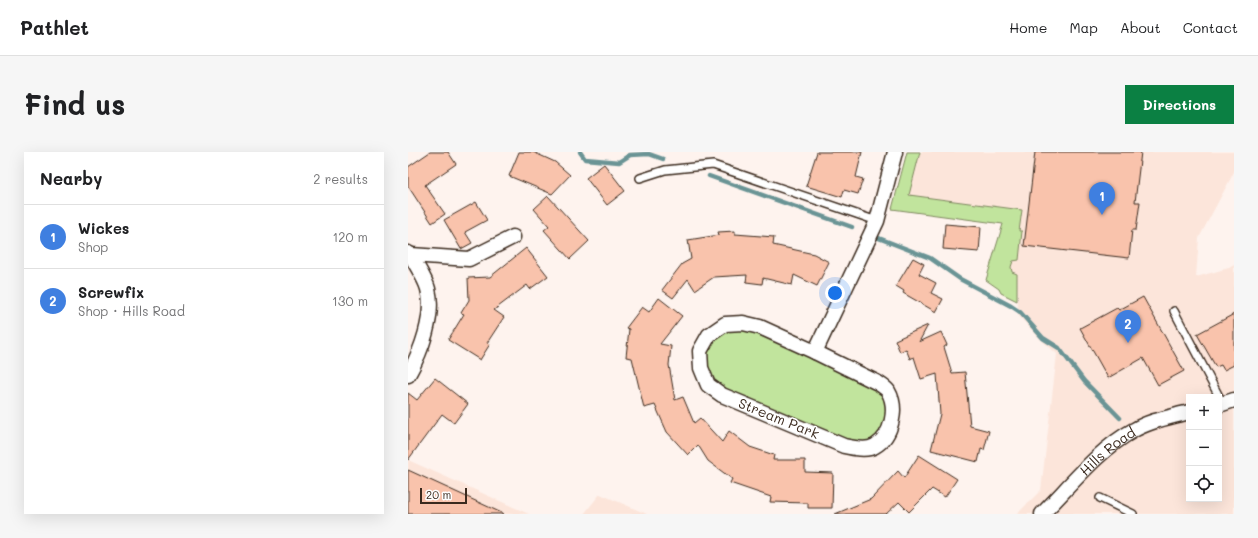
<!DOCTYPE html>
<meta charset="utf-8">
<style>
body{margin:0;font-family:Mali,sans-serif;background:#f6f6f6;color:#202124}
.controls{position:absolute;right:12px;bottom:12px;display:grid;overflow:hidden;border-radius:0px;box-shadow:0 4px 16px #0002}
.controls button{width:36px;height:36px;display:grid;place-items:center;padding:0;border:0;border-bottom:1px solid #e0e0e0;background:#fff;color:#202124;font:20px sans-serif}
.scale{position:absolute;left:12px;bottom:10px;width:47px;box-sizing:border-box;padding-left:4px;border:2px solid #3b2a1e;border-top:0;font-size:11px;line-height:14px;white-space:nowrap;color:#3b2a1e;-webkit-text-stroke:3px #fff;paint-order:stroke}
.you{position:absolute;left:427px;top:141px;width:14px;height:14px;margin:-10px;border:3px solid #fff;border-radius:50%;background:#1a73e8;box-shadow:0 0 0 6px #1a73e833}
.badge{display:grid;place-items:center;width:26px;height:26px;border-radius:50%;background:#0b8043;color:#fff;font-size:13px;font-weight:700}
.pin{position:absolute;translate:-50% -33px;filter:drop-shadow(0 1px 2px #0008)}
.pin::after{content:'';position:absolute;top:21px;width:14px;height:12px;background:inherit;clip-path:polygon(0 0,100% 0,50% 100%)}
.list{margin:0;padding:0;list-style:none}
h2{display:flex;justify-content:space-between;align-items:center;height:52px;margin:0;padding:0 16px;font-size:17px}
h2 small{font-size:13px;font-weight:400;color:#757577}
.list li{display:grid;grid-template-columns:26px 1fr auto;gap:12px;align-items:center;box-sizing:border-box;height:64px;padding:0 16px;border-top:1px solid #e0e0e0}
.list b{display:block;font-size:15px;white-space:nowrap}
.list p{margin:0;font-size:13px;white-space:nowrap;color:#757577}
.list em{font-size:13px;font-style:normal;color:#757577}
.icon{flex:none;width:22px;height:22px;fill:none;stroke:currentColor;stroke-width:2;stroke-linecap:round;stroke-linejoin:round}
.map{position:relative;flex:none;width:826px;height:362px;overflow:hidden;border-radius:0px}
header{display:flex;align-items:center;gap:24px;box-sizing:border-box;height:56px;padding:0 20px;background:#fff;border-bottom:1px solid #e0e0e0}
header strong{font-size:19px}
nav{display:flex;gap:22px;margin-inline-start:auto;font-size:14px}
.intro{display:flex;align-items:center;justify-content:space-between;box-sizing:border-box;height:96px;padding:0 24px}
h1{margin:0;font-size:28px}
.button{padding:10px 18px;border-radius:0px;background:#0b8043;color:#fff;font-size:14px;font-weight:700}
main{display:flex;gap:24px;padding:0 24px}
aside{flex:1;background:#fff;border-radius:0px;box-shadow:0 4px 16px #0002}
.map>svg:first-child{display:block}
</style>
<header>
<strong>Pathlet</strong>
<nav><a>Home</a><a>Map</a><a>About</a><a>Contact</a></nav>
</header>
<div class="intro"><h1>Find us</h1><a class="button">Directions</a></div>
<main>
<aside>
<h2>Nearby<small>2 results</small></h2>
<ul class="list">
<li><span class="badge" style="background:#3f7fe0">1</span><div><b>Wickes</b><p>Shop</p></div><em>120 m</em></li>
<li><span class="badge" style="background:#3f7fe0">2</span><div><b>Screwfix</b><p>Shop · Hills Road</p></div><em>130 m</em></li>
</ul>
</aside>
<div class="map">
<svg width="826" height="362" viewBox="0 0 826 362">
<rect width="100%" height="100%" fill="#fef3ee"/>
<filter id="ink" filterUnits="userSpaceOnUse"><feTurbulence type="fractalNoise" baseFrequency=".025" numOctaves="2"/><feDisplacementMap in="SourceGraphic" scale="8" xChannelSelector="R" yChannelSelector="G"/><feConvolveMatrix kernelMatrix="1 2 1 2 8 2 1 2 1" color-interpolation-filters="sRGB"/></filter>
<g filter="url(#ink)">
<g fill="#fce5da" fill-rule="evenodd">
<path d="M512,0H826V20L791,86L788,125L821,116L826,113V362H609L633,338L649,202L632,187L610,163L609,122L604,120L603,115L605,109L611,108L613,79H611L614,58L500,43ZM781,245H811V347H781Z"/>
<polygon points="0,308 121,362 0,362"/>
<polygon points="192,342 239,362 176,362"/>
</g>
<g fill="#c1e49d" stroke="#7e875e">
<polygon points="499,0 512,0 501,43 614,58 611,79 614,79 611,108 605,109 603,115 604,120 609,122 609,149 593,141 591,137 578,128 595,72 484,57"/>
<path d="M333,177L346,180L468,235C481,246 483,271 470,283C463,289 456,291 447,292L313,236C311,234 306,231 304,228C292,210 298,189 317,180C322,178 328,178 333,177Z"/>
</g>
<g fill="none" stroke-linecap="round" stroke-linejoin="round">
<g stroke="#6a9495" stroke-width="4.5">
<polyline points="172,0 177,7 211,10 222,3 241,2 255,7"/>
<polyline points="301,24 444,75"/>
<polyline points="468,85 522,106 552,127 603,154 612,160 635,186 651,196 676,229 712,266"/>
</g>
</g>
<g fill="#f9c3ac" stroke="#3b2a1e">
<polygon points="22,0 40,0 48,12 17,33 37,62 24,71 0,34 0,15"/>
<polygon points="111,0 125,0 147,10 162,23 144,42 101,24"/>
<polygon points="409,0 454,0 448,25 455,27 450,42 436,38 434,45 398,34"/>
<polygon points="627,0 733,0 727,50 732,50 728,78 724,78 721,106 616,94"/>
<polygon points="196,12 217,39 199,53 178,26"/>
<polygon points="140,44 181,89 162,107 136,78 141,74 126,57"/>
<polygon points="68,50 79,68 57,80 64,91 53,97 36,68"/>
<polygon points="537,72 573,75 571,100 535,97"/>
<polygon points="327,79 327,82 366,85 365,93 406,102 421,110 409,134 386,123 384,133 355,126 354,132 338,130 339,123 306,125 287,138 280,127 265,146 254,138 274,112 283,107 280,88 311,83 310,80"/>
<polygon points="118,96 140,124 122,137 119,133 86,158 96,165 79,191 82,192 72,208 40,188 56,162 53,161 61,148 60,126 82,125"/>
<polygon points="505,106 516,112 511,122 528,131 523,141 535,147 528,160 495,141 496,139 488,134"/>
<polygon points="735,145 776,219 750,233 735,206 700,226 672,176 709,156 711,158"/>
<polygon points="251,146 274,164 252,192 263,194 261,213 267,248 275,245 286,271 292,266 314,290 321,279 342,295 366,303 365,308 397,308 397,320 425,321 424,356 400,356 400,351 362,350 363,345 322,331 324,327 300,309 290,293 280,303 259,280 247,253 236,256 224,206 218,205 221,177 218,176 234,155 241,160"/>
<polygon points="826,162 826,213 816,218 813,213 808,215 789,182"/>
<polygon points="520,173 511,190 533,180 539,193 536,195 544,221 557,220 562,274 581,279 576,298 573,297 570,310 523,298 532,262 529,222 513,227 506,205 502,207 498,197 492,200 487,188"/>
<polygon points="27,226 60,252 46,271 34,262 0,308 0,241 9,248"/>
<polygon points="511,303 549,327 537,345 524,337 501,360 491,350 478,362 427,362 463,347 490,319 496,326"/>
<polygon points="0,318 96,362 0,362"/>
</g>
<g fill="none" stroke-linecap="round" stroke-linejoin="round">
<defs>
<g id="lane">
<polyline points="232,26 257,18 305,13 469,69"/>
<polyline points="766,159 815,252"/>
<polyline points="692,346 725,362"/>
</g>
<g id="street">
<path d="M0,101L3,103C8,114 17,126 20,137C27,164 13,200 0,223"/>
<polyline points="3,103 61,107 105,85"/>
<path d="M335,171L352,175L407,200L470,231C473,233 478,236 480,239C490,256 484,284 467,294C459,299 445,296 436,294L314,243L300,233L293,216L292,199L301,183L317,172Z"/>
<polyline points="407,200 469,69 487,0"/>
<polyline points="811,253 826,248"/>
<path id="s1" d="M634,362C662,334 691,297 726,278C743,268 763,265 781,260"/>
</g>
</defs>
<use href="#lane" stroke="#3b2a1e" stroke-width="10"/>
<use href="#street" stroke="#3b2a1e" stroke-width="17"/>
<use href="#lane" stroke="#fff" stroke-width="7"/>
<use href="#street" stroke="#fff" stroke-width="14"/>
</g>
</g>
<g text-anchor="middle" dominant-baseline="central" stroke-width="3" stroke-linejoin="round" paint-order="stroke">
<g font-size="14" fill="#3b2a1e" stroke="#fff">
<text transform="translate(371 266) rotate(22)">Stream Park</text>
<text stroke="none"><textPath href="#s1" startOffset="91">Hills Road</textPath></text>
</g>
</g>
</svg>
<div class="controls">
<button>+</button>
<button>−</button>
<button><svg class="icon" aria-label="locate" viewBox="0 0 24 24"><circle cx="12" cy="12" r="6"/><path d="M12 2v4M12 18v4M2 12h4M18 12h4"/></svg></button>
</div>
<div class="scale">20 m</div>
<div class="you"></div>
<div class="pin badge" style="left:694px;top:63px;background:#3f7fe0">1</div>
<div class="pin badge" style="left:720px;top:191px;background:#3f7fe0">2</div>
</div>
</main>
